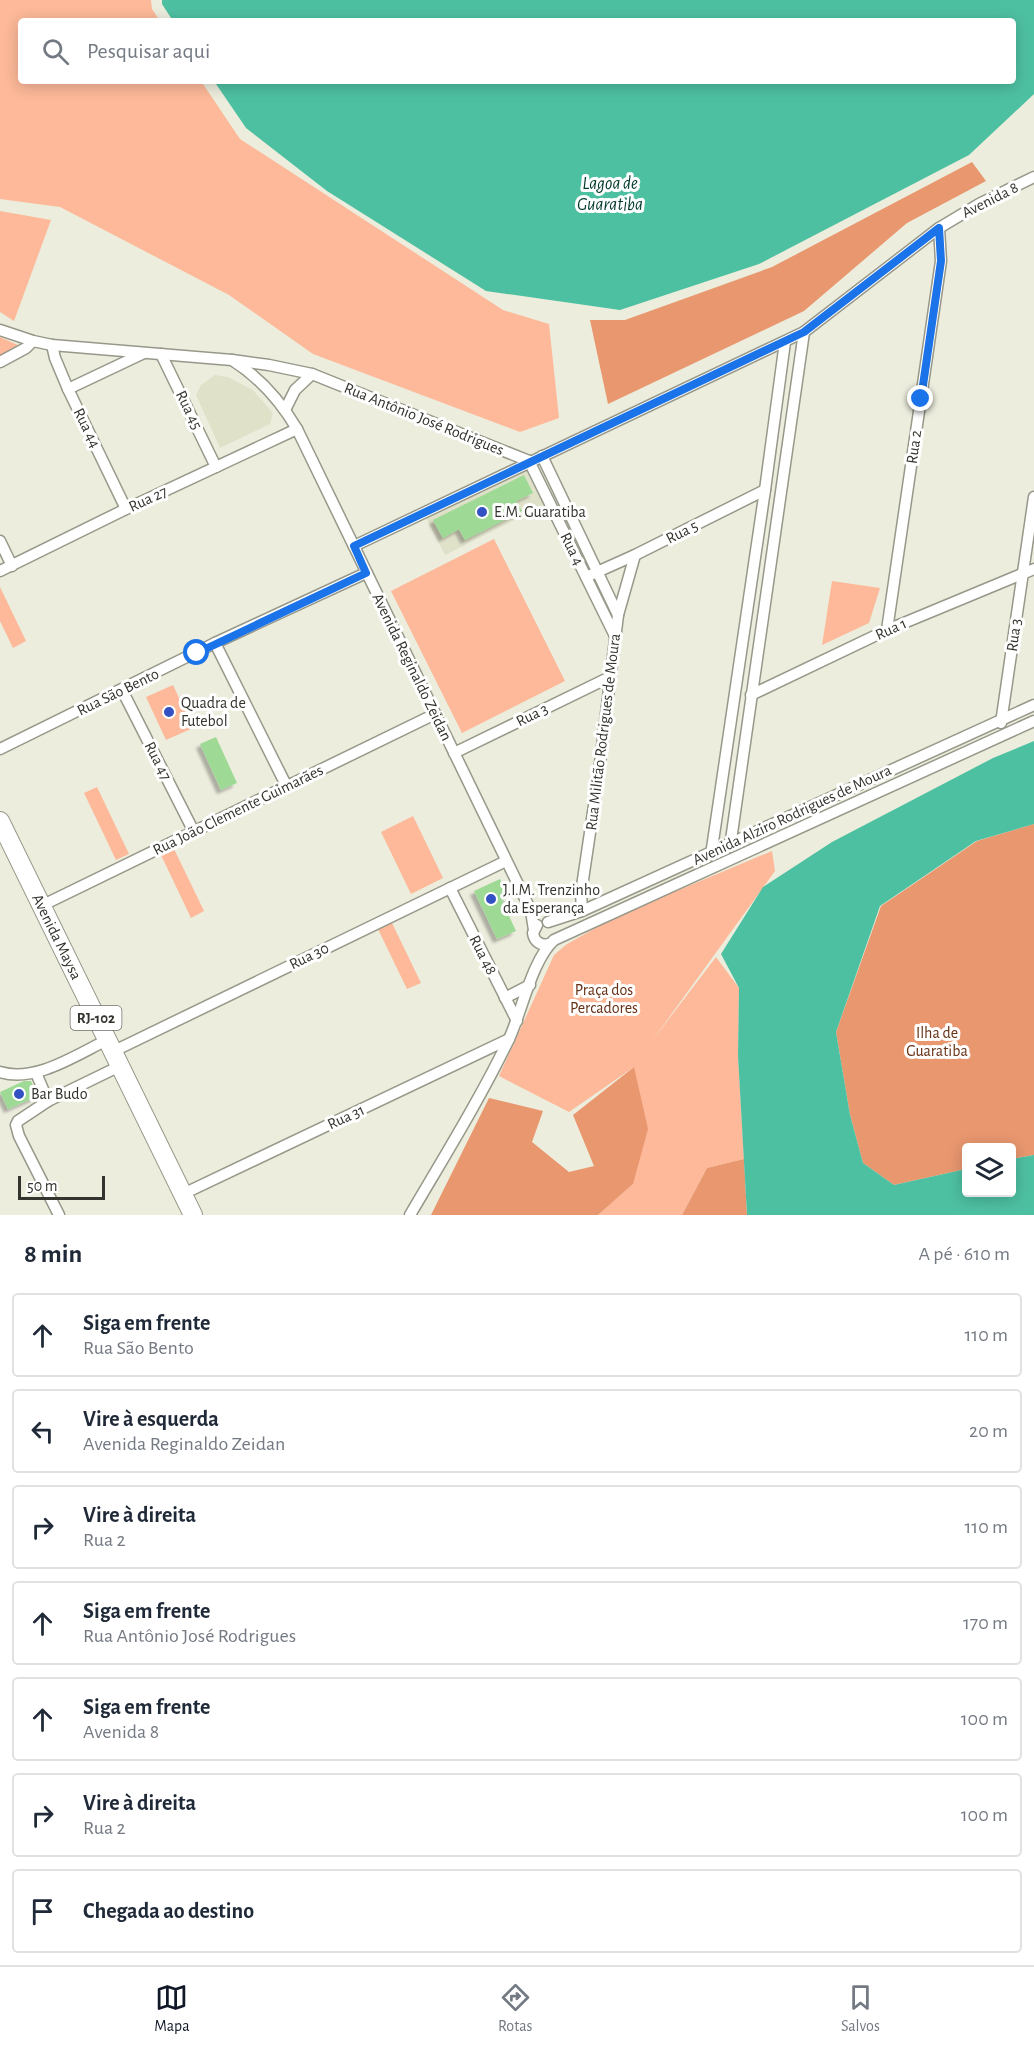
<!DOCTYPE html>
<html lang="pt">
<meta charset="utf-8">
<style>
body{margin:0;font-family:"Alegreya Sans",sans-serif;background:#f6f6f7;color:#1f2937}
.controls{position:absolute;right:18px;bottom:18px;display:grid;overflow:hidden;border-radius:6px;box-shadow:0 3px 15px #0003}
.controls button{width:54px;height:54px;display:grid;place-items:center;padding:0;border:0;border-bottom:2px solid #e0e1e3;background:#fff;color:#1f2937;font:30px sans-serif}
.scale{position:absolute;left:18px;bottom:15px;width:87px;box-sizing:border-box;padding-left:6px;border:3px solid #33342d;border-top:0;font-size:16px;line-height:21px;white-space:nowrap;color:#33342d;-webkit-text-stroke:4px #fff;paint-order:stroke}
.stop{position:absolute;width:18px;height:18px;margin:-14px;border:4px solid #1a73e8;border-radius:50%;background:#fff}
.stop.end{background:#1a73e8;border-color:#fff;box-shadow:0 2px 6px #0008}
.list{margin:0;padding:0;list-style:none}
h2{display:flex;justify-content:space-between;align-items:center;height:78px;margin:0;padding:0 24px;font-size:26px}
h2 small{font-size:20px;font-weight:400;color:#747a83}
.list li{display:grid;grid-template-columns:39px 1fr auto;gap:18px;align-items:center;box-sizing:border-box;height:84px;margin:0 12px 12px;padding:0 12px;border:2px solid #e0e1e3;border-radius:6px}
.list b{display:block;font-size:22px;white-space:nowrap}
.list p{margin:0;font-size:20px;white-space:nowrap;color:#747a83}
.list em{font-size:20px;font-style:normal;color:#747a83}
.icon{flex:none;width:33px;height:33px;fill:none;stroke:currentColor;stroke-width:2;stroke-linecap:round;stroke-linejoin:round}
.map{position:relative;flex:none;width:1034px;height:1215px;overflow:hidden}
.search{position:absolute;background:#fff;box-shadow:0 3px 15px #0003;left:18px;right:18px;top:18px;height:66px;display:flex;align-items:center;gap:15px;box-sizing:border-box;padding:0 21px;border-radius:6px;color:#747a83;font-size:22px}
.sheet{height:750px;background:#fff}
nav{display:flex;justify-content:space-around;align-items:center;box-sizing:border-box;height:84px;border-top:2px solid #e0e1e3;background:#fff;font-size:16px;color:#747a83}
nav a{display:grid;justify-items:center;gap:3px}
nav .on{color:#111827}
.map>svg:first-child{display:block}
</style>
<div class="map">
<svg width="1034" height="1215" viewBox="0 0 1034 1215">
<defs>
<filter id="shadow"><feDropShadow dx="-4" dy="4" stdDeviation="1.5" flood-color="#0004"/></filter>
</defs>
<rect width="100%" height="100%" fill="#eceddd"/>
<g fill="#e0e1c9">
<polygon points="215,375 228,377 253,390 273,413 270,424 220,448 196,395 201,385"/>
<polygon points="527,466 546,504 445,555 426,517"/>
</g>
<g fill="#fdb999">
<polygon points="0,0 151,0 152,9 160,21 21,21 21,81 201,81 240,139 503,310 549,324 559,418 520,432 313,354 229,295 60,207 0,199"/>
<polygon points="0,211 51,220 14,321 0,312"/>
<polygon points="0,337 20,346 0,356"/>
<polygon points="494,539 565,681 462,733 391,591"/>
<polygon points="832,581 880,588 869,623 822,645"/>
<polygon points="0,587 26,641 13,648 0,621"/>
<polygon points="173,685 193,728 166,740 146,697"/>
<polygon points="97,787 129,854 116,860 84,793"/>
<polygon points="413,816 443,878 411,894 381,832"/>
<polygon points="174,849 204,911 191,918 161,855"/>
<polygon points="772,851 775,871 652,1041 716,957 739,988 738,1056 744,1159 707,1168 682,1215 598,1215 633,1184 634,1067 569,1112 499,1076 554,955 567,944 617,916"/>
<polygon points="391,921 421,983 407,989 377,927"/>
</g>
<g fill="#e9976f">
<polygon points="972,162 986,181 907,223 804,311 608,404 590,320 625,320 772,267"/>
<polygon points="1034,824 1034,1155 1012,1159 1012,1148 966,1148 966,1169 894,1185 863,1163 850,1115 836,1032 881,906 977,841"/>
<polygon points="634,1067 648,1129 633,1184 598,1215 431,1215 489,1098 543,1111 532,1142 569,1172 594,1166 573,1115"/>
<polygon points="744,1159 747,1215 682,1215 707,1168"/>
</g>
<g fill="#4ec0a2">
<polygon points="162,0 1034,0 1034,94 969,155 759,264 620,310 486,291 327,191 246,128 214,81 1013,81 1013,21 173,21 162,4"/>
<polygon points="1034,741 1034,824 976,841 880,906 836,1032 850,1115 863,1163 894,1185 966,1169 966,1192 1012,1192 1012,1159 1034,1155 1034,1215 747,1215 738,1056 739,988 721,954 763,887 832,842 993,758"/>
</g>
<g fill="#9eda95" filter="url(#shadow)">
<polygon points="524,475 533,493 516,501 522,511 465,540 459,529 443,538 433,520"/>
<polygon points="216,737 237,783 221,790 200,744"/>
<polygon points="500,879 509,898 502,901 516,931 497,939 474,891"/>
<polygon points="24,1081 31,1081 38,1096 8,1109 0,1092"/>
</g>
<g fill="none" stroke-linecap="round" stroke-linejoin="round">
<defs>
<g id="street">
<polyline points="0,330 33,341 52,345 232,360 269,365 312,374 529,461"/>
<polyline points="52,345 55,358 68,389 126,509"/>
<polyline points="161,354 216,467"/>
<path d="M232,360C259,377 281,402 297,429L531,911L534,930"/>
<polyline points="0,362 26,348 33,341"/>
<polyline points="68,389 144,353"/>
<polyline points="285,410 295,390 312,374"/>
<polyline points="542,456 618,615"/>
<polyline points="529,461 615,636"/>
<polyline points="0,541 12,566"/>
<polyline points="354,546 804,332 939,228 979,204 1034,177"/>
<polyline points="0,571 126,509 297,429"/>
<polyline points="586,577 635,555 765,490"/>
<polyline points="887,630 941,261 939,228"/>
<polyline points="215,643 286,785"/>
<polyline points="122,690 194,832"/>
<polyline points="751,695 887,630 1034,569"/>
<polyline points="1001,723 1034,497"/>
<polyline points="0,749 215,643 366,573"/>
<polyline points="454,753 610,677"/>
<polyline points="730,847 804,332"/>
<polyline points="711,855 765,490 785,342"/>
<polyline points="450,888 517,1021"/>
<polyline points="41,906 435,714"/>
<polyline points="582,911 581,893 599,772 618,615 635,555"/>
<polyline points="548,922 582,911 1034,705"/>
<path d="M537,925L533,933C534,941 540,946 549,944"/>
<polyline points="505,998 530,985"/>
<polyline points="112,1052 506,861"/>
<path d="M0,1072C35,1083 76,1055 107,1040"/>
<polyline points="36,1073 48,1101"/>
<polyline points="183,1194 509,1039"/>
<polyline points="59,1215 19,1136 16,1125 18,1121 48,1101 120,1066"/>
<path d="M410,1215C444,1157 480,1099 509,1039C522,1011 532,960 554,940L1034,721"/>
</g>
<g id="primary">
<path id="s1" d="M0,821L193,1215"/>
</g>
</defs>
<use href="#street" stroke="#979889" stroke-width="13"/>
<use href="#primary" stroke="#979889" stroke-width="20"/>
<use href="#street" stroke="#fff" stroke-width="10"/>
<use href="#primary" stroke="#fff" stroke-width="18"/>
</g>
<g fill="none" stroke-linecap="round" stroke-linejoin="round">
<polyline stroke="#1a73e8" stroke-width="8" points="197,653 366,573 354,546 804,332 939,228 941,261 921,399"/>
</g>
<g fill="#3351c2" stroke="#fff" stroke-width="2">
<circle cx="482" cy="512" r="6"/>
<circle cx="169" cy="712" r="6"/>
<circle cx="491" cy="899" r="6"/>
<circle cx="19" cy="1094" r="6"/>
</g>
<g text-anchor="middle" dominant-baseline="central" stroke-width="6" stroke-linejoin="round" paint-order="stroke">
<rect fill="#fff" stroke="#70716c" stroke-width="1.5" x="70.5" y="1006" width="51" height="24" rx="4.5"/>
<g font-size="15" font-weight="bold" fill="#33342d">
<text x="96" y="1018">RJ-102</text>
</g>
<g font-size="16" fill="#33342d" stroke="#fff">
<text transform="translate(990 200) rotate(-27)">Avenida 8</text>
<text transform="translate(189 410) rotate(64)">Rua 45</text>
<text transform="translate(424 419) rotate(22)">Rua Antônio José Rodrigues</text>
<text transform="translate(87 428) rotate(64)">Rua 44</text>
<text transform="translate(914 447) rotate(-82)">Rua 2</text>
<text transform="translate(148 499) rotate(-25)">Rua 27</text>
<text transform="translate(682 532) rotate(-27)">Rua 5</text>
<text transform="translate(572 549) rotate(64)">Rua 4</text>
<text transform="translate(891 629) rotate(-24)">Rua 1</text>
<text transform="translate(1014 635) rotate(-82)">Rua 3</text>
<text transform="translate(412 667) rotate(64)">Avenida Reginaldo Zeidan</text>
<text transform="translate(118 692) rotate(-26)">Rua São Bento</text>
<text transform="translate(532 715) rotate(-26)">Rua 3</text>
<text transform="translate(603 732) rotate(-83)">Rua Militão Rodrigues de Moura</text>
<text transform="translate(158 761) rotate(63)">Rua 47</text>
<text transform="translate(238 810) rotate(-26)">Rua João Clemente Guimarães</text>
<text transform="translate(792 815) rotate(-25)">Avenida Alziro Rodrigues de Moura</text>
<text stroke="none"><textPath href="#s1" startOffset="129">Avenida Maysa</textPath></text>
<text transform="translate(483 955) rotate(63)">Rua 48</text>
<text transform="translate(309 956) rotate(-26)">Rua 30</text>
<text transform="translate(346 1117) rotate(-25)">Rua 31</text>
</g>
<g font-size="16" fill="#33342d" stroke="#fff" text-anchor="start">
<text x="494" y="512">E.M. Guaratiba</text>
<text x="181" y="703">Quadra de<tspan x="181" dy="18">Futebol</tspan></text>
<text x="503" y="890">J.I.M. Trenzinho<tspan x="503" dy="18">da Esperança</tspan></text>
<text x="31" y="1094">Bar Budo</text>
</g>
<g font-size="16" fill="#663115" stroke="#fff">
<text x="604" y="990">Praça dos<tspan x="604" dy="18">Percadores</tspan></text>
<text x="937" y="1033">Ilha de<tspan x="937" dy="18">Guaratiba</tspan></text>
</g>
<g font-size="18" font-style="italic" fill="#053b2e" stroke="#fff">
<text x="610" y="184">Lagoa de<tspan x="610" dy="21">Guaratiba</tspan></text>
</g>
</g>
</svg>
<div class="controls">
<button><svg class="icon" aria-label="layers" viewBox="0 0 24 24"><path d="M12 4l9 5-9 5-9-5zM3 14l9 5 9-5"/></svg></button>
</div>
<div class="scale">50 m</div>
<div class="stop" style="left:197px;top:653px"></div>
<div class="stop end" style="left:921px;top:399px"></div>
<div class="search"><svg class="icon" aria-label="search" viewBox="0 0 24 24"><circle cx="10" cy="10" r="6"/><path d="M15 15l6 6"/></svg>Pesquisar aqui</div>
</div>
<section class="sheet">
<h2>8 min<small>A pé · 610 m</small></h2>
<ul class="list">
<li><svg class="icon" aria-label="ahead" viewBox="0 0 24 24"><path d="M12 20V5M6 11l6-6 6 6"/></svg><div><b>Siga em frente</b><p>Rua São Bento</p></div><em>110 m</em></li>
<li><svg class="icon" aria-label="left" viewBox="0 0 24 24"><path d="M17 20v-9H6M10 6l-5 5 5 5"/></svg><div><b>Vire à esquerda</b><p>Avenida Reginaldo Zeidan</p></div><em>20 m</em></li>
<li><svg class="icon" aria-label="right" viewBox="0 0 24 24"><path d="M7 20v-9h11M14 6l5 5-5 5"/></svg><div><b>Vire à direita</b><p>Rua 2</p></div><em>110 m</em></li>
<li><svg class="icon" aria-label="ahead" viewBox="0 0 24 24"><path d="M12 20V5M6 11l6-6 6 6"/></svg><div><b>Siga em frente</b><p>Rua Antônio José Rodrigues</p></div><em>170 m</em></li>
<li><svg class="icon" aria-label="ahead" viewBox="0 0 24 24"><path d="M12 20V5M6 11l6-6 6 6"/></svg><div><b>Siga em frente</b><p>Avenida 8</p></div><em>100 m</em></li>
<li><svg class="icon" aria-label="right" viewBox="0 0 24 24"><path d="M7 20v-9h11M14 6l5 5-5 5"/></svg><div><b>Vire à direita</b><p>Rua 2</p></div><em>100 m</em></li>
<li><svg class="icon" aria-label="arrive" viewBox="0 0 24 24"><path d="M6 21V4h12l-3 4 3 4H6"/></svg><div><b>Chegada ao destino</b></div></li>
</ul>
</section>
<nav>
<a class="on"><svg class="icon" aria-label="map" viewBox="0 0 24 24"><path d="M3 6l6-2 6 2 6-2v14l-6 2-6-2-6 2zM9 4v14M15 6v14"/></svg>Mapa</a>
<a><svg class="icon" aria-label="directions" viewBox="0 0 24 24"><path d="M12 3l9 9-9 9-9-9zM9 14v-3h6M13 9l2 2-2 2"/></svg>Rotas</a>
<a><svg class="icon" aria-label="saved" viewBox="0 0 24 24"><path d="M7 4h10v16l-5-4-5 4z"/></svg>Salvos</a>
</nav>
